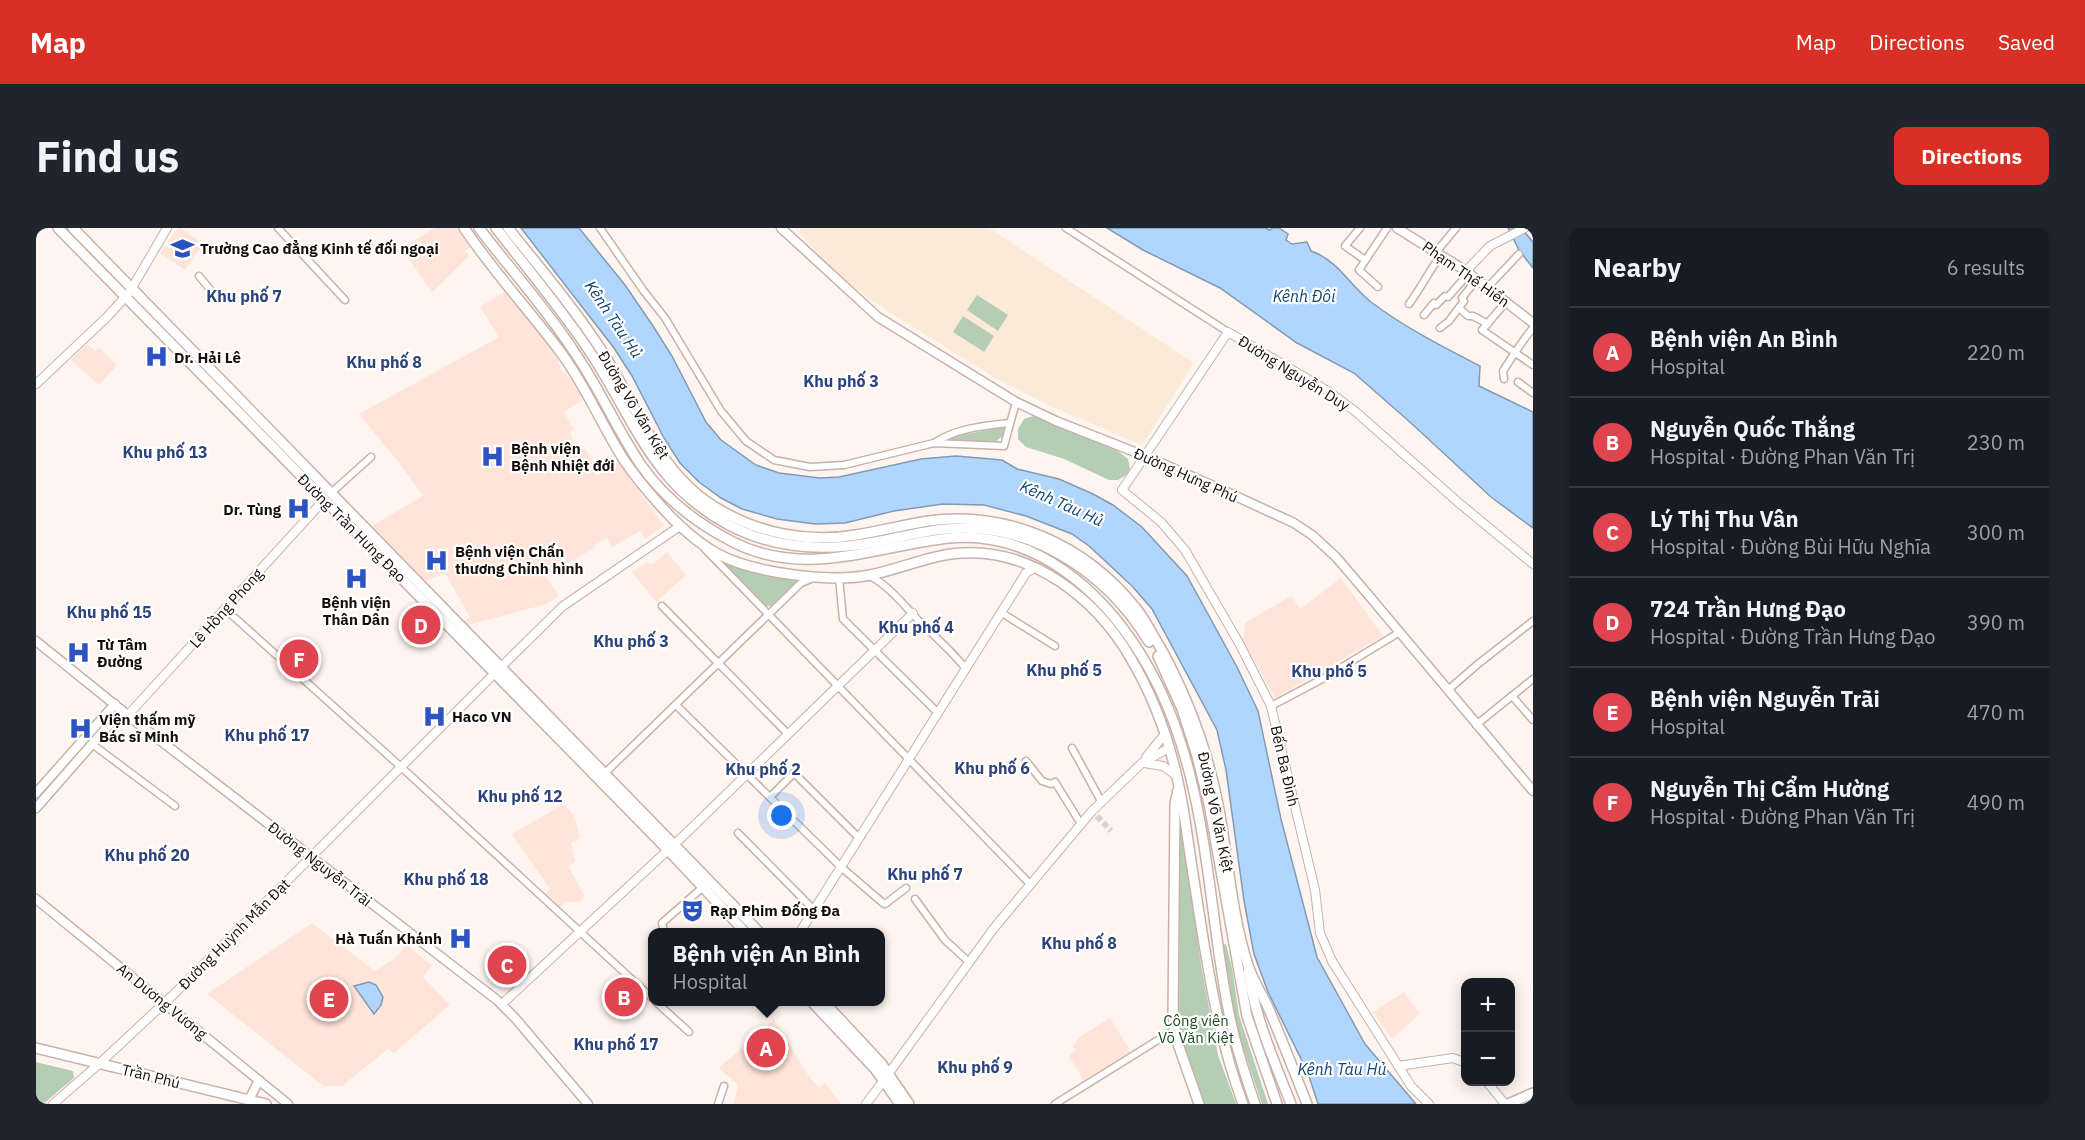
<!DOCTYPE html>
<meta charset="utf-8">
<style>
body{margin:0;font-family:"IBM Plex Sans",sans-serif;background:#20242c;color:#f1f3f6}
.controls{position:absolute;right:18px;bottom:18px;display:grid;overflow:hidden;border-radius:12px;box-shadow:0 3px 15px #0003}
.controls button{width:54px;height:54px;display:grid;place-items:center;padding:0;border:0;border-bottom:2px solid #363941;background:#171b24;color:#f1f3f6;font:30px sans-serif}
.you{position:absolute;left:746px;top:588px;width:21px;height:21px;margin:-15px;border:4px solid #fff;border-radius:50%;background:#1a73e8;box-shadow:0 0 0 9px #1a73e833}
.badge{display:grid;place-items:center;width:39px;height:39px;border-radius:50%;background:#d93025;color:#fff;font-size:20px;font-weight:700}
.pin{position:absolute;translate:-50% -50%;border:3px solid #fff;box-shadow:0 2px 6px #0006}
.popup{position:absolute;left:612px;top:700px;width:237px;height:78px;box-sizing:border-box;display:grid;place-content:center;border-radius:12px;background:#171b24;filter:drop-shadow(0 2px 4px #0005);font-size:20px;white-space:nowrap;color:#9ea1a6}
.popup b{font-size:22px;color:#f1f3f6}
.popup::after{content:'';position:absolute;left:50%;top:100%;margin-left:-12px;border:12px solid transparent;border-top-color:#171b24}
.list{margin:0;padding:0;list-style:none}
h2{display:flex;justify-content:space-between;align-items:center;height:78px;margin:0;padding:0 24px;font-size:26px}
h2 small{font-size:20px;font-weight:400;color:#9ea1a6}
.list li{display:grid;grid-template-columns:39px 1fr auto;gap:18px;align-items:center;box-sizing:border-box;height:90px;padding:0 24px;border-top:2px solid #363941}
.list b{display:block;font-size:22px;white-space:nowrap}
.list p{margin:0;font-size:20px;white-space:nowrap;color:#9ea1a6}
.list em{font-size:20px;font-style:normal;color:#9ea1a6}
.map{position:relative;flex:none;width:1497px;height:876px;overflow:hidden;border-radius:12px}
header{display:flex;align-items:center;gap:36px;box-sizing:border-box;height:84px;padding:0 30px;background:#d93025;color:#fff}
header strong{font-size:28px}
nav{display:flex;gap:33px;margin-inline-start:auto;font-size:21px}
.intro{display:flex;align-items:center;justify-content:space-between;box-sizing:border-box;height:144px;padding:0 36px}
h1{margin:0;font-size:42px}
.button{padding:15px 27px;border-radius:12px;background:#d93025;color:#fff;font-size:21px;font-weight:700}
main{display:flex;gap:36px;padding:0 36px}
aside{flex:1;background:#171b24;border-radius:12px;box-shadow:0 3px 15px #0003}
.map>svg:first-child{display:block}
</style>
<header>
<strong>Map</strong>
<nav><a>Map</a><a>Directions</a><a>Saved</a></nav>
</header>
<div class="intro"><h1>Find us</h1><a class="button">Directions</a></div>
<main>
<div class="map">
<svg width="1497" height="876" viewBox="0 0 1497 876">
<rect width="100%" height="100%" fill="#fff5f0"/>
<polygon fill="#fbead8" points="765,0 953,0 1158,135 1106,217 1018,180 961,151 856,86 828,67 791,36 763,4"/>
<g fill="#fee4d9">
<polygon points="142,0 145,0 167,16 149,42 124,25"/>
<polygon points="399,0 420,0 434,19 429,23 433,28 396,64 365,20"/>
<polygon points="470,63 521,129 525,142 535,151 547,172 528,184 538,202 534,204 536,208 535,209 542,220 545,222 549,220 559,237 557,239 561,248 583,235 628,298 609,311 604,303 576,319 571,310 557,318 558,320 510,348 523,368 511,376 432,397 428,393 434,389 409,345 389,353 336,298 387,268 364,236 323,186 463,109 444,79"/>
<polygon points="51,116 59,123 63,119 81,137 63,157 35,132"/>
<polygon points="631,324 650,347 620,374 596,344 610,335 617,336"/>
<polygon points="1305,350 1347,408 1239,470 1207,412 1209,395 1253,369 1257,370 1264,381"/>
<polygon points="528,576 535,584 540,594 544,610 535,615 539,634 532,638 549,669 543,674 530,674 524,680 519,676 520,673 510,666 514,661 476,606"/>
<polygon points="276,695 339,743 358,731 370,717 396,737 387,749 414,777 358,825 352,821 306,858 287,858 171,766"/>
<polygon points="1368,764 1384,786 1356,811 1337,784"/>
<polygon points="1074,790 1092,819 1093,824 1048,853 1033,828 1040,822 1037,818 1044,809"/>
<polygon points="738,791 774,850 783,859 789,855 805,876 698,876 702,857 683,840"/>
</g>
<g fill="#b5cdb4">
<polygon points="941,67 972,87 962,103 931,82"/>
<polygon points="927,88 958,108 948,124 917,104"/>
<polygon points="997,188 1004,189 1082,223 1092,231 1094,241 1092,246 1082,252 1073,252 1028,231 990,219 982,211 982,201 988,191"/>
<polygon points="968,199 970,201 967,208 959,214 915,212 916,209"/>
<polygon points="683,331 764,350 735,378 727,378"/>
<polygon points="1144,584 1165,737 1182,827 1200,876 1168,876 1143,803"/>
<polygon points="1190,716 1196,740 1203,787 1232,876 1226,876 1200,799 1186,717"/>
<polygon points="0,834 37,843 38,850 7,876 0,876"/>
</g>
<g fill="#b1d6fd" stroke="#829ab4" stroke-width="1.5">
<polygon points="485,0 543,0 589,57 617,98 636,128 670,194 685,212 720,237 743,245 784,250 803,249 885,231 920,228 966,232 981,241 1023,251 1057,266 1077,277 1106,299 1151,348 1201,439 1222,483 1245,591 1281,729 1329,816 1380,876 1282,876 1272,845 1232,764 1218,726 1208,673 1190,542 1181,502 1116,381 1096,358 1053,318 1036,306 990,288 948,277 907,276 858,283 809,295 779,296 741,291 706,281 685,270 663,254 644,235 628,210 596,148 578,120"/>
<path d="M1071,0H1229L1234,2L1236,0H1243L1252,6L1250,12L1256,16L1271,14L1275,23C1302,32 1314,58 1335,74C1368,99 1407,119 1444,138L1443,158L1497,184V300L1455,269L1375,195L1318,145L1261,115L1184,60L1107,22Z"/>
<polygon points="1472,0 1485,0 1497,14 1497,40 1483,22"/>
<polygon points="333,754 340,757 347,769 345,777 338,786 318,758"/>
</g>
<g fill="none" stroke-linecap="round" stroke-linejoin="round">
<polyline stroke="#dcd2ce" stroke-width="6" stroke-dasharray="6 3" stroke-linecap="butt" points="1061,588 1075,603"/>
<defs>
<g id="minor">
<polyline points="242,0 309,72"/>
<polyline points="564,0 607,62 629,90 685,183 710,213 738,232 774,239 808,237 898,215 968,218 980,174"/>
<polyline points="1030,0 1192,104"/>
<polyline points="1324,0 1309,18 1329,32"/>
<polyline points="1400,24 1420,0"/>
<polyline points="163,48 177,65"/>
<polyline points="1342,59 1323,42 1351,0"/>
<polyline points="1451,60 1483,26"/>
<polyline points="1470,74 1446,102 1497,137"/>
<path d="M1373,76C1385,60 1393,43 1405,27"/>
<polyline points="1423,80 1432,88 1437,88 1452,96"/>
<polyline points="1388,87 1398,75 1400,77 1409,68 1412,69 1433,45"/>
<polyline points="1404,100 1413,93 1428,73 1426,70 1441,51"/>
<path d="M1468,151L1467,143C1477,128 1485,114 1497,100"/>
<polyline points="1482,154 1497,165"/>
<path d="M898,215C921,200 947,198 974,195"/>
<polyline points="295,265 335,229"/>
<polyline points="669,321 994,656"/>
<path d="M834,348C853,358 868,377 883,393C899,409 916,423 930,441"/>
<polyline points="803,350 807,391 902,485"/>
<polyline points="626,378 752,506"/>
<polyline points="189,381 364,538 616,770"/>
<polyline points="966,385 1019,418"/>
<polyline points="1412,462 1442,436 1497,393"/>
<polyline points="1476,468 1497,492"/>
<polyline points="640,477 805,639 847,675 849,676 870,660"/>
<polyline points="1235,478 1288,450 1364,404"/>
<polyline points="1440,497 1497,451"/>
<polyline points="56,516 139,578"/>
<polyline points="1036,520 1065,573"/>
<polyline points="990,533 1006,553 1015,556 1019,554 1045,596"/>
<polyline points="569,545 765,355 777,350"/>
<polyline points="734,569 758,545 823,610"/>
<polyline points="702,605 778,682"/>
<polyline points="879,671 909,712 933,734"/>
<polyline points="628,704 626,695 667,659"/>
<polyline points="620,774 653,804"/>
<polyline points="682,876 688,858"/>
<polyline points="1019,876 1138,802"/>
</g>
<g id="tertiary">
<polyline points="1430,43 1454,18 1489,0"/>
<polyline points="0,156 71,89 93,65 131,0"/>
<polyline points="465,439 527,378 644,298"/>
<polyline points="92,487 288,272"/>
<polyline points="1110,529 1129,506"/>
<polyline points="1108,535 1127,538 1141,548"/>
<polyline points="639,616 877,385"/>
<polyline points="764,704 990,345 998,340"/>
<polyline points="466,776 632,622"/>
<polyline points="1362,838 1417,830 1430,835"/>
<polyline points="853,845 958,700 1056,583 1106,535 1133,520"/>
<polyline points="1451,854 1469,876"/>
<polyline points="17,876 63,836 138,766 458,446"/>
<polyline points="830,876 848,852"/>
<polyline points="1393,876 1375,858 1296,733 1284,705 1279,662 1235,478 1203,415 1149,322 1125,294 1086,262 1192,104 1292,163 1320,184 1423,275 1497,336"/>
</g>
<g id="secondary">
<polyline points="745,0 842,89 980,174 1020,193 1109,228 1182,260 1258,295 1276,307 1300,329 1329,363 1497,563"/>
<polyline points="1361,0 1430,43 1497,95"/>
<polyline points="0,413 99,493 461,772 479,790 552,876"/>
<polyline points="0,565 79,476"/>
<polyline points="0,580 86,482"/>
<polyline points="0,671 252,876"/>
<polyline points="213,872 223,852"/>
</g>
<g id="primary">
<polyline points="22,0 632,622 709,704"/>
<polyline points="37,0 723,704"/>
<path d="M1212,743C1219,789 1238,833 1255,876"/>
<polyline points="776,774 839,841 864,876"/>
<polyline points="788,774 845,835 873,876"/>
<polyline points="0,820 230,876"/>
<polyline points="1472,876 1497,865"/>
</g>
<g id="trunk">
<path d="M428,0C457,43 492,81 523,122C549,156 565,196 588,232C602,253 618,271 635,289C649,303 665,317 682,326C717,345 795,355 834,347C864,341 894,327 925,325C996,320 1060,371 1094,429C1116,466 1133,511 1142,554C1148,580 1151,607 1155,633C1168,715 1178,798 1207,876"/>
<path d="M443,0C474,41 509,79 537,122C563,159 580,200 605,237C628,270 662,296 697,314C769,351 840,318 913,310C998,302 1066,362 1107,430C1172,538 1169,661 1192,780C1198,813 1208,844 1219,876"/>
<path d="M460,0C493,43 529,85 558,130C600,196 618,257 693,297C729,316 771,322 812,318C845,315 877,304 910,301C994,293 1071,344 1113,414"/>
<path d="M472,0C504,40 538,80 566,123C601,178 623,248 684,282C725,306 773,315 820,307C844,303 868,297 892,293C972,282 1049,317 1099,379C1109,391 1116,406 1124,419C1151,468 1171,521 1182,576C1192,628 1195,683 1211,734C1215,749 1224,763 1231,777C1245,809 1258,843 1271,876"/>
<polyline points="1122,428 1146,481 1161,528 1173,576 1211,788 1241,876"/>
<polyline points="1142,562 1139,576 1137,790 1142,816 1163,876"/>
</g>
</defs>
<use href="#minor" stroke="#c8b1a7" stroke-width="9"/>
<use href="#tertiary" stroke="#c8b1a7" stroke-width="10"/>
<use href="#secondary" stroke="#c8b1a7" stroke-width="11"/>
<use href="#primary" stroke="#c8b1a7" stroke-width="12"/>
<use href="#trunk" stroke="#c8b1a7" stroke-width="12"/>
<use href="#minor" stroke="#fff" stroke-width="6"/>
<use href="#tertiary" stroke="#fff" stroke-width="8"/>
<use href="#secondary" stroke="#fff" stroke-width="8"/>
<use href="#primary" stroke="#fff" stroke-width="9"/>
<use href="#trunk" stroke="#fff" stroke-width="9"/>
</g>
<defs>
<symbol id="university-bare" viewBox="-9 -9 18 18"><path d="M0-5L7-2L0 1L-7-2ZM-4 1L0 2.5L4 1V4Q0 6-4 4Z" fill="#2d52c1" stroke="#fff" stroke-width="2.5" paint-order="stroke"/></symbol>
<symbol id="hospital-bare" viewBox="-9 -9 18 18"><path d="M-5-5h3v3.5h4V-5h3V5h-3V1.5h-4V5h-3Z" fill="#2d52c1" stroke="#fff" stroke-width="2.5" paint-order="stroke"/></symbol>
<symbol id="theatre-bare" viewBox="-9 -9 18 18"><path d="M-5-5.5Q0-4 5-5.5V0Q5 5 0 6Q-5 5-5 0ZM-3.3-2.5H-1v1.5H-3.3ZM1-2.5H3.3v1.5H1ZM-2.8 1Q0 5.5 2.8 1Z" fill="#2d52c1" stroke="#fff" stroke-width="2.5" paint-order="stroke"/></symbol>
</defs>
<g fill-rule="evenodd">
<use href="#university-bare" x="130" y="4" width="33" height="33"/>
<use href="#hospital-bare" x="104" y="112" width="33" height="33"/>
<use href="#hospital-bare" x="440" y="212" width="33" height="33"/>
<use href="#hospital-bare" x="246" y="264" width="33" height="33"/>
<use href="#hospital-bare" x="384" y="316" width="33" height="33"/>
<use href="#hospital-bare" x="304" y="334" width="33" height="33"/>
<use href="#hospital-bare" x="26" y="408" width="33" height="33"/>
<use href="#hospital-bare" x="382" y="472" width="33" height="33"/>
<use href="#hospital-bare" x="28" y="484" width="33" height="33"/>
<use href="#theatre-bare" x="640" y="666" width="33" height="33"/>
<use href="#hospital-bare" x="408" y="694" width="33" height="33"/>
</g>
<g text-anchor="middle" dominant-baseline="central" stroke-width="4.5" stroke-linejoin="round" paint-order="stroke">
<g font-size="15" font-weight="bold" fill="#160e0a" stroke="#fff" text-anchor="start">
<text x="164" y="20">Trường Cao đẳng Kinh tế đối ngoại</text>
<text x="138" y="129">Dr. Hải Lê</text>
<text x="475" y="220">Bệnh viện<tspan x="475" dy="17">Bệnh Nhiệt đới</tspan></text>
<text x="245" y="281" text-anchor="end">Dr. Tùng</text>
<text x="419" y="323">Bệnh viện Chấn<tspan x="419" dy="17">thương Chỉnh hình</tspan></text>
<text x="320" y="374" text-anchor="middle">Bệnh viện<tspan x="320" dy="17">Thân Dân</tspan></text>
<text x="61" y="416">Từ Tâm<tspan x="61" dy="17">Đường</tspan></text>
<text x="416" y="488">Haco VN</text>
<text x="63" y="491">Viện thấm mỹ<tspan x="63" dy="17">Bác sĩ Minh</tspan></text>
<text x="674" y="682">Rạp Phim Đống Đa</text>
<text x="406" y="710" text-anchor="end">Hà Tuấn Khánh</text>
</g>
<g font-size="15" fill="#160e0a" stroke="#fff">
<text transform="translate(1430 46) rotate(35)">Phạm Thế Hiển</text>
<text transform="translate(1258 145) rotate(32)">Đường Nguyễn Duy</text>
<text transform="translate(598 177) rotate(59)">Đường Võ Văn Kiệt</text>
<text transform="translate(1150 247) rotate(24)">Đường Hưng Phú</text>
<text transform="translate(316 300) rotate(45)">Đường Trần Hưng Đạo</text>
<text transform="translate(190 380) rotate(-48)">Lê Hồng Phong</text>
<text transform="translate(1249 538) rotate(77)">Bến Ba Đình</text>
<text transform="translate(1180 584) rotate(78)">Đường Võ Văn Kiệt</text>
<text transform="translate(284 636) rotate(38)">Đường Nguyễn Trãi</text>
<text transform="translate(198 706) rotate(-45)">Đường Huỳnh Mẫn Đạt</text>
<text transform="translate(126 773) rotate(39)">An Dương Vương</text>
<text transform="translate(115 848) rotate(14)">Trần Phú</text>
</g>
<g font-size="15" fill="#184d1a" stroke="#fff">
<text x="1160" y="792">Công viên<tspan x="1160" dy="17">Võ Văn Kiệt</tspan></text>
</g>
<g font-size="16" font-weight="bold" fill="#2c427b" stroke="#fff">
<text x="208" y="68">Khu phố 7</text>
<text x="348" y="134">Khu phố 8</text>
<text x="805" y="153">Khu phố 3</text>
<text x="129" y="224">Khu phố 13</text>
<text x="73" y="384">Khu phố 15</text>
<text x="880" y="399">Khu phố 4</text>
<text x="595" y="413">Khu phố 3</text>
<text x="1028" y="442">Khu phố 5</text>
<text x="1293" y="443">Khu phố 5</text>
<text x="231" y="507">Khu phố 17</text>
<text x="956" y="540">Khu phố 6</text>
<text x="727" y="541">Khu phố 2</text>
<text x="484" y="568">Khu phố 12</text>
<text x="111" y="627">Khu phố 20</text>
<text x="889" y="646">Khu phố 7</text>
<text x="410" y="651">Khu phố 18</text>
<text x="1043" y="715">Khu phố 8</text>
<text x="580" y="816">Khu phố 17</text>
<text x="939" y="839">Khu phố 9</text>
</g>
<g font-size="16" font-style="italic" fill="#0f4675" stroke="#fff">
<text x="1268" y="68">Kênh Đôi</text>
<text transform="translate(578 91) rotate(56)">Kênh Tàu Hủ</text>
<text transform="translate(1026 275) rotate(24)">Kênh Tàu Hủ</text>
<text x="1306" y="841">Kênh Tàu Hủ</text>
</g>
</g>
</svg>
<div class="controls">
<button>+</button>
<button>−</button>
</div>
<div class="you"></div>
<div class="pin badge" style="left:730px;top:820px;background:#e0444e">A</div>
<div class="popup"><b>Bệnh viện An Bình</b>Hospital</div>
<div class="pin badge" style="left:588px;top:769px;background:#e0444e">B</div>
<div class="pin badge" style="left:471px;top:737px;background:#e0444e">C</div>
<div class="pin badge" style="left:385px;top:397px;background:#e0444e">D</div>
<div class="pin badge" style="left:293px;top:771px;background:#e0444e">E</div>
<div class="pin badge" style="left:263px;top:431px;background:#e0444e">F</div>
</div>
<aside>
<h2>Nearby<small>6 results</small></h2>
<ul class="list">
<li><span class="badge" style="background:#e0444e">A</span><div><b>Bệnh viện An Bình</b><p>Hospital</p></div><em>220 m</em></li>
<li><span class="badge" style="background:#e0444e">B</span><div><b>Nguyễn Quốc Thắng</b><p>Hospital · Đường Phan Văn Trị</p></div><em>230 m</em></li>
<li><span class="badge" style="background:#e0444e">C</span><div><b>Lý Thị Thu Vân</b><p>Hospital · Đường Bùi Hữu Nghĩa</p></div><em>300 m</em></li>
<li><span class="badge" style="background:#e0444e">D</span><div><b>724 Trần Hưng Đạo</b><p>Hospital · Đường Trần Hưng Đạo</p></div><em>390 m</em></li>
<li><span class="badge" style="background:#e0444e">E</span><div><b>Bệnh viện Nguyễn Trãi</b><p>Hospital</p></div><em>470 m</em></li>
<li><span class="badge" style="background:#e0444e">F</span><div><b>Nguyễn Thị Cẩm Hường</b><p>Hospital · Đường Phan Văn Trị</p></div><em>490 m</em></li>
</ul>
</aside>
</main>
